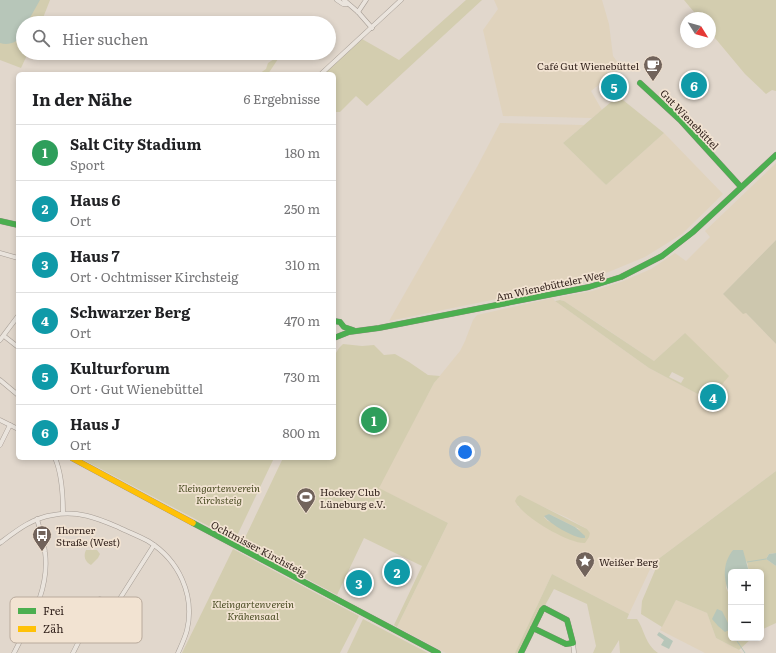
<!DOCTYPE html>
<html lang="de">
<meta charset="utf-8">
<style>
body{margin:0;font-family:Literata,serif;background:#f6f6f6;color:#202124}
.controls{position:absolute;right:12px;bottom:12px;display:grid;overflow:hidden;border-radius:6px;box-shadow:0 2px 6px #0003}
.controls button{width:36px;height:36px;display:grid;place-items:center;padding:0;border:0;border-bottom:1px solid #e0e0e0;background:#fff;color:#202124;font:20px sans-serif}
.compass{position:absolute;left:680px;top:12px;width:36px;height:36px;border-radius:50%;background:#fff;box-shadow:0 2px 6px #0003;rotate:127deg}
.you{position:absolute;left:465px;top:452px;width:14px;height:14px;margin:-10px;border:3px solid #fff;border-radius:50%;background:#1a73e8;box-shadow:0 0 0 6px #1a73e833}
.badge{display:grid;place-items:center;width:26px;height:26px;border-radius:50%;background:#71635b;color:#fff;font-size:13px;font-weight:700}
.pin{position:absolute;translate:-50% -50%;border:2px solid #fff;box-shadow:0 1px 4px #0006}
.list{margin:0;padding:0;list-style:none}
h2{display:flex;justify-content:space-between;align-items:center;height:52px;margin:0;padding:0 16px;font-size:17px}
h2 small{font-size:13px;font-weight:400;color:#757577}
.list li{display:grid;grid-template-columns:26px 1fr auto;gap:12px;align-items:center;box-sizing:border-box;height:56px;padding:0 16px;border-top:1px solid #e0e0e0}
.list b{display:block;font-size:15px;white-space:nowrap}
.list p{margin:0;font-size:13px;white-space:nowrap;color:#757577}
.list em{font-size:13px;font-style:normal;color:#757577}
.icon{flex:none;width:22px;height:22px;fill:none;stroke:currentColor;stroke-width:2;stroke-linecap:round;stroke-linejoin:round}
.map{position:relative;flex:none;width:776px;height:653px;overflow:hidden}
.search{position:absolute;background:#fff;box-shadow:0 2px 6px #0003;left:16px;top:16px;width:320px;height:44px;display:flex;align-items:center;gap:10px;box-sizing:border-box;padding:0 14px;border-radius:22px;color:#757577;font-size:15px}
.panel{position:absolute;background:#fff;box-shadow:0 2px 6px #0003;left:16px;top:72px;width:320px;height:388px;border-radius:6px}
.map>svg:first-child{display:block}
</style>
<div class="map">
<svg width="776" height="653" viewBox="0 0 776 653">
<rect width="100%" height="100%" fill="#e1d7cc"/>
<g fill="#e0d3bd" fill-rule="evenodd">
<polygon points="494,0 602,0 609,24 613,56 621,67 591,91 602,110 592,118 503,116 483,30 498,9"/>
<polygon points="500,123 584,125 563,143 606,185 664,133 723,194 682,234 645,257 606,273 570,284 389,321 477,167"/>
<path d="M776,163V240L723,294L746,313L776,344V471L653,563L629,614L552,574L515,653H446L397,627L448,523L378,488L434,383L460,351L465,341L473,320L477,315L553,298L555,301L649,368L709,400L685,333L654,361L602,326L564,301L560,300V297L592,291L621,282L651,269L675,253L686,261L710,237L705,231ZM537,504L568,518L587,529L590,533L545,527L517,506Z"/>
<polygon points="676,600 707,613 716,638 739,650 742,653 705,653 660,630"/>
</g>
<g fill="#d3cdaf" fill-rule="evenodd">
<polygon points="0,0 50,0 41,23 23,23 23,53 28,53 21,68 0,60"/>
<polygon points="466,0 482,0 367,106 356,96 340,112 334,112 334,74 324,74 362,39 399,60"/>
<polygon points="684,0 776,0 776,91 772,90 766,94 745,74 710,32 710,18 699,18"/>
<polygon points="277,57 278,59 268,74 260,74 263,71 266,69 268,63"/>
<polygon points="618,96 664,133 606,185 563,143"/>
<path d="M560,300L564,301L654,361L685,333L729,376L709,400L649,368L555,301ZM672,372L684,378L681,383L669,377Z"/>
<polygon points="343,344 362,346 374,345 384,355 395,354 409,362 428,375 440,376 434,383 379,488 448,523 397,627 394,625 422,566 364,538 337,595 242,544 283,458 334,458 334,356 339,348"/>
<polygon points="80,458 274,458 235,540"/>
<polygon points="776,471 776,553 769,554 766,559 776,566 776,623 761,630 761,572 749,572 747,562 733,550 726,588 731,598 731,638 752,638 739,650 716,638 707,613 676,600 662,627 641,614 642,601 656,568 653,563"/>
<path d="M520,495L587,529L590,533L589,537L585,543C569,544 521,516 515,501L517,497ZM549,514L581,530L548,521L544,517Z"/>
<polygon points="233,549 359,616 340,653 182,653"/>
<path d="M86,550H97L100,554L98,558L91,565C85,562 83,556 86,550Z"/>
<path d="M552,574L629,614L627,619H637C645,631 645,644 658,653H620L619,640L611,653H593L596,646L587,604L554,589L519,653H515Z"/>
<polygon points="363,619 428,653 347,653"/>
</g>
<polygon fill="#cdc7ae" points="776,240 776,344 746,313 743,314 723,294"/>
<g fill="#b7c6b9">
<path d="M0,0H40L27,23H23V34C18,42 9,46 0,43Z"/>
<path d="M549,514L575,527L585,536V538C575,539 550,524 544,516Z"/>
<path d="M733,550H743L749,572H731V598C724,582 721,565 733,550Z"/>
<polygon points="776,553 776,566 766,559 769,554"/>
<polygon points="717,609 722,611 731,629 725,632 718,626 712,619"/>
<polygon points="659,632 673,641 669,649 661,645 664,640 657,635"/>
</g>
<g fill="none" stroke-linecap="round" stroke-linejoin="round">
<g stroke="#b7c6b9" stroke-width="1">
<polyline points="747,562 766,559"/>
<polyline points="729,630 731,633"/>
<polyline points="735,638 745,653"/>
</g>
<defs>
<g id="street">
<polyline points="337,0 343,4 347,4"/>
<polyline points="344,0 358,12 372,28"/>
<polyline points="358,12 366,0"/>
<polyline points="321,74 401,0"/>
<polyline points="0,253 18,258"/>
<polyline points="4,336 18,347"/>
<polyline points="0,340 18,316"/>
<polyline points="0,380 18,395"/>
<polyline points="0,420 18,429"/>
<polyline points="0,445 10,425"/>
<path d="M55,458C62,474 63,496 63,513"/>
<path d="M0,543C16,531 32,518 53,515C77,510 97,518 118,527C128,532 139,536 148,541C179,560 195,595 187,630C185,638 181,646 178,653"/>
<polyline points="96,605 110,611 112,611 154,545"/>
<polyline points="573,643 574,652"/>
<path d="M14,653C30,621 50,589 45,552C44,541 40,530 37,519"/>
<polyline points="73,653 100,599 115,605"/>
</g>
<g id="fast">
<polyline points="640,83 680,120 741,187"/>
<polyline points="0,221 18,225"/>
<polyline points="334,321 340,322 344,327 353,330"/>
<polyline points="334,338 349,332 379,328 589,287 621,277 662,256 693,232 776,155"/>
<polyline points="193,523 438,653"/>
<polyline points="521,653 542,610 544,608 567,620 573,643 566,644 533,628"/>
</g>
<polyline id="slow" points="72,458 193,523"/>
</defs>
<use href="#street" stroke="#a69d95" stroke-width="5"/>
<use href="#fast" stroke="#968c85" stroke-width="6"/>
<use href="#slow" stroke="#968c85" stroke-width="6"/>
<use href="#street" stroke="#eae4dd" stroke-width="4"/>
<use href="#fast" stroke="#4caf50" stroke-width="5.5"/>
<use href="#slow" stroke="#ffc107" stroke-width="5.5"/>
</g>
<defs>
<symbol id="cafe-pin" viewBox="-11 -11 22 30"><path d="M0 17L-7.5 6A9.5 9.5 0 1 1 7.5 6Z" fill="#71635b" stroke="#f2e3d2"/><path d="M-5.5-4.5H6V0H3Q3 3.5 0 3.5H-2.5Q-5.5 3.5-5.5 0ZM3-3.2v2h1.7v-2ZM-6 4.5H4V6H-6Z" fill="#fff"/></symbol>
<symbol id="stadium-pin" viewBox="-11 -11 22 30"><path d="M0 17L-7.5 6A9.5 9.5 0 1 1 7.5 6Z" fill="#71635b" stroke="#f2e3d2"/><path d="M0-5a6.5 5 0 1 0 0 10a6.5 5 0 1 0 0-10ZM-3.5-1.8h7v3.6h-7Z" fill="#fff"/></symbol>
<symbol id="bus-pin" viewBox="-11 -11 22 30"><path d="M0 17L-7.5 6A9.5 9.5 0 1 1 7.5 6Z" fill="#71635b" stroke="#f2e3d2"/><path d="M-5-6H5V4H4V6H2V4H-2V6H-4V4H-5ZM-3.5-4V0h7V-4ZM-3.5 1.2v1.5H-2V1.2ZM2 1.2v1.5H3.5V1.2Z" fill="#fff"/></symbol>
<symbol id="sight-pin" viewBox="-11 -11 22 30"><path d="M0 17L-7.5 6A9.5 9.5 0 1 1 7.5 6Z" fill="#71635b" stroke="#f2e3d2"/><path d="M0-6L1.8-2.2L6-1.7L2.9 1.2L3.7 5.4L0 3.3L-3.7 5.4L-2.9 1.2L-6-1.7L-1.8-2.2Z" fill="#fff"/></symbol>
</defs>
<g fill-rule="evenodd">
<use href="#cafe-pin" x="642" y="54" width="22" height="30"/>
<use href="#stadium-pin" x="295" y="486" width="22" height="30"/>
<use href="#bus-pin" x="31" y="524" width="22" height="30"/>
<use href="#sight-pin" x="574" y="550" width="22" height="30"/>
</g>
<g text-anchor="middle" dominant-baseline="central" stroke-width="3.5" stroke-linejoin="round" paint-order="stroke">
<g font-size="10" fill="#34241e" stroke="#f2e3d2" text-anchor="start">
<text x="639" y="65" text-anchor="end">Café Gut Wienebüttel</text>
<text x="320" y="491">Hockey Club<tspan x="320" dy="12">Lüneburg e.V.</tspan></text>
<text x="56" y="529">Thorner<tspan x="56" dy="12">Straße (West)</tspan></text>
<text x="599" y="561">Weißer Berg</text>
</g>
<g font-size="10" fill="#34241e" stroke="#f2e3d2">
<text transform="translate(690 119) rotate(46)">Gut Wienebüttel</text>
<text transform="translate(550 285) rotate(-12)">Am Wienebütteler Weg</text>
<text transform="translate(259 548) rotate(28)">Ochtmisser Kirchsteig</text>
</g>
<g font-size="10" font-style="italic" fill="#4d4f26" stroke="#f2e3d2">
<text x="219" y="487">Kleingartenverein<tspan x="219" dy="12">Kirchsteig</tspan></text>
<text x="253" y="603">Kleingartenverein<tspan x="253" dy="12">Krähensaal</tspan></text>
</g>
</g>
<rect x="10" y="597" width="132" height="46" rx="6" fill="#f2e3d2" stroke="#b9aa9c" stroke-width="1"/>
<rect x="18" y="608" width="18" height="6" fill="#4caf50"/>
<rect x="18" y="626" width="18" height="6" fill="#ffc107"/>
<g font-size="11" fill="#34241e">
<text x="43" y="615">Frei</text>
<text x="43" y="633">Zäh</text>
</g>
</svg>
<div class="controls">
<button>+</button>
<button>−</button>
</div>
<svg class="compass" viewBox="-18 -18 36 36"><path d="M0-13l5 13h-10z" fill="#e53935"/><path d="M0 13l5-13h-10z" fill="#757577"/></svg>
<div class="you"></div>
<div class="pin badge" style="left:374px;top:420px;background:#2e9e5b">1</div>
<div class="pin badge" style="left:397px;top:572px;background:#0f9aa8">2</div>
<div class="pin badge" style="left:359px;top:583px;background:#0f9aa8">3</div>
<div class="pin badge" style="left:713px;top:397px;background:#0f9aa8">4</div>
<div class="pin badge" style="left:614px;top:87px;background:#0f9aa8">5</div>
<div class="pin badge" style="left:694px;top:85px;background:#0f9aa8">6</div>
<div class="search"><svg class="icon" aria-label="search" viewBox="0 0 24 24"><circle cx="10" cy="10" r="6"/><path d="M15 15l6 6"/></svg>Hier suchen</div>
<section class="panel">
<h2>In der Nähe<small>6 Ergebnisse</small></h2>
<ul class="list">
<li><span class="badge" style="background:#2e9e5b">1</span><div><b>Salt City Stadium</b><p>Sport</p></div><em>180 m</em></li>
<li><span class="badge" style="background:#0f9aa8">2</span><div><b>Haus 6</b><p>Ort</p></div><em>250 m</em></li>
<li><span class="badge" style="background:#0f9aa8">3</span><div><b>Haus 7</b><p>Ort · Ochtmisser Kirchsteig</p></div><em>310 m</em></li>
<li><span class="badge" style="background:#0f9aa8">4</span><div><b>Schwarzer Berg</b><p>Ort</p></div><em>470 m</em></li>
<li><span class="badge" style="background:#0f9aa8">5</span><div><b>Kulturforum</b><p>Ort · Gut Wienebüttel</p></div><em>730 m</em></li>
<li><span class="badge" style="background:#0f9aa8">6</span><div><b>Haus J</b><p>Ort</p></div><em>800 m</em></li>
</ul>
</section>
</div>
